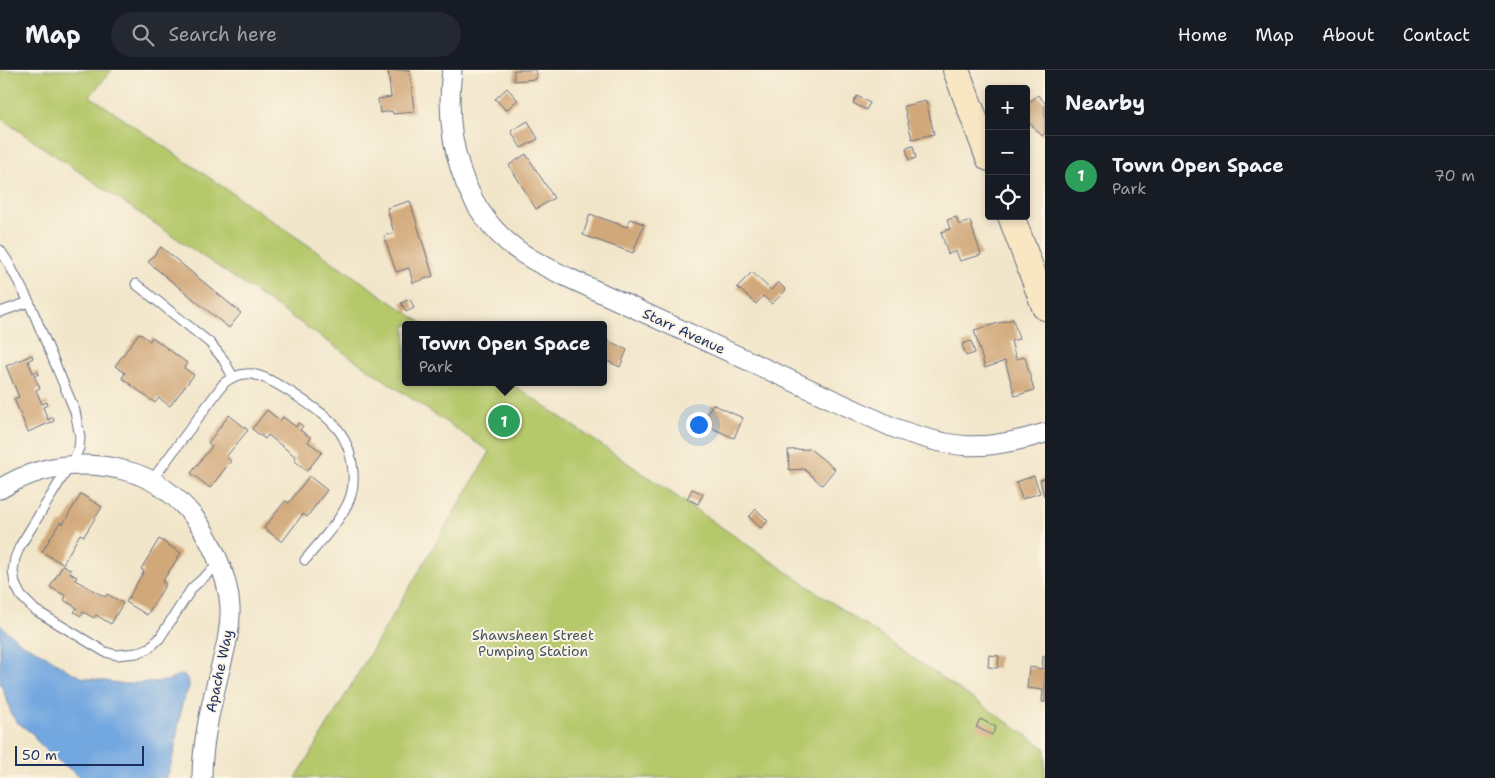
<!DOCTYPE html>
<meta charset="utf-8">
<style>
body{margin:0;font-family:"Shantell Sans",sans-serif;background:#242831;color:#f1f3f6}
.controls{position:absolute;right:15px;top:15px;display:grid;overflow:hidden;border-radius:5px;box-shadow:0 2px 8px #0003}
.controls button{width:45px;height:45px;display:grid;place-items:center;padding:0;border:0;border-bottom:1px solid #363941;background:#171b24;color:#f1f3f6;font:25px sans-serif}
.scale{position:absolute;left:15px;bottom:12px;width:129px;box-sizing:border-box;padding-left:5px;border:2px solid #1b2f5e;border-top:0;font-size:14px;line-height:18px;white-space:nowrap;color:#1b2f5e;-webkit-text-stroke:4px #fcf5e5;paint-order:stroke}
.you{position:absolute;left:698px;top:354px;width:18px;height:18px;margin:-12px;border:4px solid #fff;border-radius:50%;background:#1a73e8;box-shadow:0 0 0 8px #1a73e833}
.badge{display:grid;place-items:center;width:32px;height:32px;border-radius:50%;background:#d93025;color:#fff;font-size:16px;font-weight:700}
.pin{position:absolute;translate:-50% -50%;border:2px solid #fff;box-shadow:0 1px 5px #0006}
.popup{position:absolute;left:402px;top:251px;width:205px;height:65px;box-sizing:border-box;display:grid;place-content:center;border-radius:5px;background:#171b24;filter:drop-shadow(0 1px 4px #0005);font-size:16px;white-space:nowrap;color:#9ea1a6}
.popup b{font-size:19px;color:#f1f3f6}
.popup::after{content:'';position:absolute;left:50%;top:100%;margin-left:-10px;border:10px solid transparent;border-top-color:#171b24}
.list{margin:0;padding:0;list-style:none}
h2{display:flex;justify-content:space-between;align-items:center;height:65px;margin:0;padding:0 20px;font-size:21px}
h2 small{font-size:16px;font-weight:400;color:#9ea1a6}
.list li{display:grid;grid-template-columns:32px 1fr auto;gap:15px;align-items:center;box-sizing:border-box;height:80px;padding:0 20px;border-top:1px solid #363941}
.list b{display:block;font-size:19px;white-space:nowrap}
.list p{margin:0;font-size:16px;white-space:nowrap;color:#9ea1a6}
.list em{font-size:16px;font-style:normal;color:#9ea1a6}
.icon{flex:none;width:28px;height:28px;fill:none;stroke:currentColor;stroke-width:2;stroke-linecap:round;stroke-linejoin:round}
.map{position:relative;flex:none;width:1045px;height:708px;overflow:hidden}
header{display:flex;align-items:center;gap:30px;box-sizing:border-box;height:70px;padding:0 25px;background:#171b24;border-bottom:1px solid #363941}
header strong{font-size:24px}
nav{display:flex;gap:28px;margin-inline-start:auto;font-size:18px}
.search{width:350px;height:45px;background:#242831;display:flex;align-items:center;gap:12px;box-sizing:border-box;padding:0 18px;border-radius:28px;color:#9ea1a6;font-size:19px}
main{display:flex}
aside{flex:1;background:#171b24}
.map>svg:first-child{display:block}
</style>
<header>
<strong>Map</strong>
<div class="search"><svg class="icon" aria-label="search" viewBox="0 0 24 24"><circle cx="10" cy="10" r="6"/><path d="M15 15l6 6"/></svg>Search here</div>
<nav><a>Home</a><a>Map</a><a>About</a><a>Contact</a></nav>
</header>
<main>
<div class="map">
<svg width="1045" height="708" viewBox="0 0 1045 708">
<rect width="100%" height="100%" fill="#fcf5e5"/>
<filter id="ink" filterUnits="userSpaceOnUse"><feTurbulence type="fractalNoise" baseFrequency=".02" numOctaves="2"/><feDisplacementMap in="SourceGraphic" scale="10" xChannelSelector="R" yChannelSelector="G"/><feConvolveMatrix kernelMatrix="1 2 1 2 8 2 1 2 1" color-interpolation-filters="sRGB"/></filter>
<filter id="wash" filterUnits="userSpaceOnUse"><feTurbulence type="fractalNoise" baseFrequency=".0096" numOctaves="4" result="noise"/><feDisplacementMap in="SourceGraphic" scale="20" xChannelSelector="R" yChannelSelector="G"/><feGaussianBlur stdDeviation="1.12" result="paint"/><feColorMatrix in="noise" values="0 0 0 0 0 0 0 0 0 0 0 0 0 0 0 0 0 1.4 0 .05"/><feComposite in="paint" operator="in"/></filter>
<g filter="url(#wash)">
<rect width="100%" height="100%" fill="#f2e6ca"/>
<polygon fill="#b5c86b" stroke="#687c64" points="0,0 112,0 90,26 425,255 405,255 405,312 509,312 1045,678 1045,708 296,708 490,382 0,48"/>
<polygon fill="#73a7e0" stroke="#476b9f" points="0,555 21,573 43,584 69,601 81,607 124,614 167,611 178,605 185,606 189,611 189,617 182,634 174,683 169,701 166,708 82,708 52,686 38,672 33,664 17,652 11,644 9,635 0,612"/>
<g id="blocks">
<g fill="#d1a87a">
<polygon points="388,0 410,0 414,42 393,44 392,41 380,43 378,29 391,27"/>
<polygon points="514,0 536,0 536,9 514,11"/>
<polygon points="507,18 518,30 506,40 495,29"/>
<polygon points="1038,25 1045,33 1045,63 1042,66 1026,49 1026,35"/>
<polygon points="857,26 870,33 866,40 853,33"/>
<polygon points="926,31 934,64 912,69 904,36"/>
<polygon points="528,51 538,69 521,78 511,61"/>
<polygon points="913,76 916,88 909,90 906,78"/>
<polygon points="526,84 554,128 536,139 509,95"/>
<polygon points="410,131 433,206 413,213 409,198 396,202 384,166 394,163 387,138"/>
<polygon points="590,144 627,157 630,149 644,154 633,183 583,165"/>
<polygon points="956,147 959,155 970,151 981,185 960,191 956,181 948,184 941,162 950,159 947,150"/>
<polygon points="161,177 241,243 229,258 148,192"/>
<polygon points="752,202 771,220 778,212 786,220 772,234 763,226 756,234 737,217"/>
<polygon points="410,229 414,238 406,242 401,233"/>
<polygon points="1013,249 1019,269 1011,271 1016,289 1025,287 1034,320 1015,326 1005,291 985,298 974,260"/>
<polygon points="139,263 150,271 152,267 187,293 184,298 194,305 170,336 159,328 155,333 122,308 125,303 115,296"/>
<polygon points="603,268 627,280 620,297 603,289"/>
<polygon points="971,271 975,283 966,286 962,274"/>
<polygon points="32,285 33,288 28,291 33,303 38,301 39,304 34,306 40,318 36,320 42,334 47,332 48,335 43,337 48,350 53,347 54,351 28,362 14,329 19,327 6,296"/>
<polygon points="712,334 743,348 734,368 703,354"/>
<polygon points="267,340 280,351 283,347 296,357 298,353 303,356 300,360 311,368 308,372 322,382 307,401 294,390 296,387 268,365 265,369 252,359"/>
<polygon points="229,345 248,360 226,387 231,391 210,418 191,403 212,376 208,373"/>
<polygon points="810,379 835,399 822,415 804,399 789,400 788,380"/>
<polygon points="309,406 327,420 307,447 303,444 282,472 264,458 285,431 289,433"/>
<polygon points="1034,406 1040,423 1022,429 1016,412"/>
<polygon points="1045,408 1045,426 1044,426 1040,410"/>
<polygon points="692,419 703,424 698,434 687,429"/>
<polygon points="81,424 102,437 84,466 80,464 63,494 42,482 60,452 63,454"/>
<polygon points="756,439 768,451 761,458 749,447"/>
<polygon points="159,469 181,483 162,512 166,514 147,545 126,532 144,501 141,499"/>
<polygon points="63,495 71,500 70,503 77,507 75,510 105,527 107,524 123,533 111,554 96,545 94,548 83,542 81,546 74,542 77,538 64,530 66,526 50,517"/>
<polygon points="989,585 999,586 998,598 988,597"/>
<polygon points="1043,586 1045,586 1045,632 1042,632 1043,620 1027,618 1029,597 1042,599"/>
<polygon points="980,649 996,657 992,665 976,657"/>
</g>
</g>
</g>
<g filter="url(#ink)">
<use href="#blocks" fill-opacity="0" stroke="#666f84" stroke-width="1"/>
<g fill="none" stroke-linecap="round" stroke-linejoin="round">
<defs>
<g id="lane">
<polyline points="0,180 8,192 29,232 0,242"/>
<polyline points="136,214 210,273 223,289 233,307"/>
<polyline points="29,232 75,341 80,367 79,378 75,387 20,476 15,488 13,501 15,514 21,526 35,540 105,582 117,585 137,583 149,578 159,569 192,518 220,493"/>
<path d="M152,410L224,313C233,306 241,303 252,304C271,307 309,334 325,346C332,352 340,360 344,369C352,384 356,408 351,425C345,446 319,473 305,490"/>
</g>
<g id="street">
<path d="M452,0C444,67 461,140 519,181C534,192 552,200 569,208L892,357C953,380 982,382 1045,363"/>
<path d="M0,419C38,395 84,389 127,401C154,408 176,425 194,447C203,458 209,470 215,483C223,500 229,518 230,537C231,561 224,584 218,607C210,640 202,674 202,708"/>
</g>
<g id="secondary">
<polyline points="956,0 989,88"/>
<polyline points="1011,146 1045,237"/>
</g>
</defs>
<use href="#lane" stroke="#666f84" stroke-width="11"/>
<use href="#street" stroke="#666f84" stroke-width="21"/>
<use href="#secondary" stroke="#666f84" stroke-width="28"/>
<use href="#lane" stroke="#fff" stroke-width="9"/>
<use href="#street" stroke="#fff" stroke-width="19"/>
<use href="#secondary" stroke="#f9e7c3" stroke-width="26"/>
</g>
</g>
<g text-anchor="middle" dominant-baseline="central" stroke-width="4" stroke-linejoin="round" paint-order="stroke">
<g font-size="14" fill="#1b2f5e" stroke="#fcf5e5">
<text transform="translate(684 261) rotate(25)">Starr Avenue</text>
<text transform="translate(219 601) rotate(-78)">Apache Way</text>
</g>
<g font-size="14" fill="#425561" stroke="#fcf5e5">
<text x="533" y="565">Shawsheen Street<tspan x="533" dy="16">Pumping Station</tspan></text>
</g>
</g>
</svg>
<div class="controls">
<button>+</button>
<button>−</button>
<button><svg class="icon" aria-label="locate" viewBox="0 0 24 24"><circle cx="12" cy="12" r="6"/><path d="M12 2v4M12 18v4M2 12h4M18 12h4"/></svg></button>
</div>
<div class="scale">50 m</div>
<div class="you"></div>
<div class="pin badge" style="left:504px;top:351px;background:#2e9e5b">1</div>
<div class="popup"><b>Town Open Space</b>Park</div>
</div>
<aside>
<h2>Nearby<small></small></h2>
<ul class="list">
<li><span class="badge" style="background:#2e9e5b">1</span><div><b>Town Open Space</b><p>Park</p></div><em>70 m</em></li>
</ul>
</aside>
</main>
